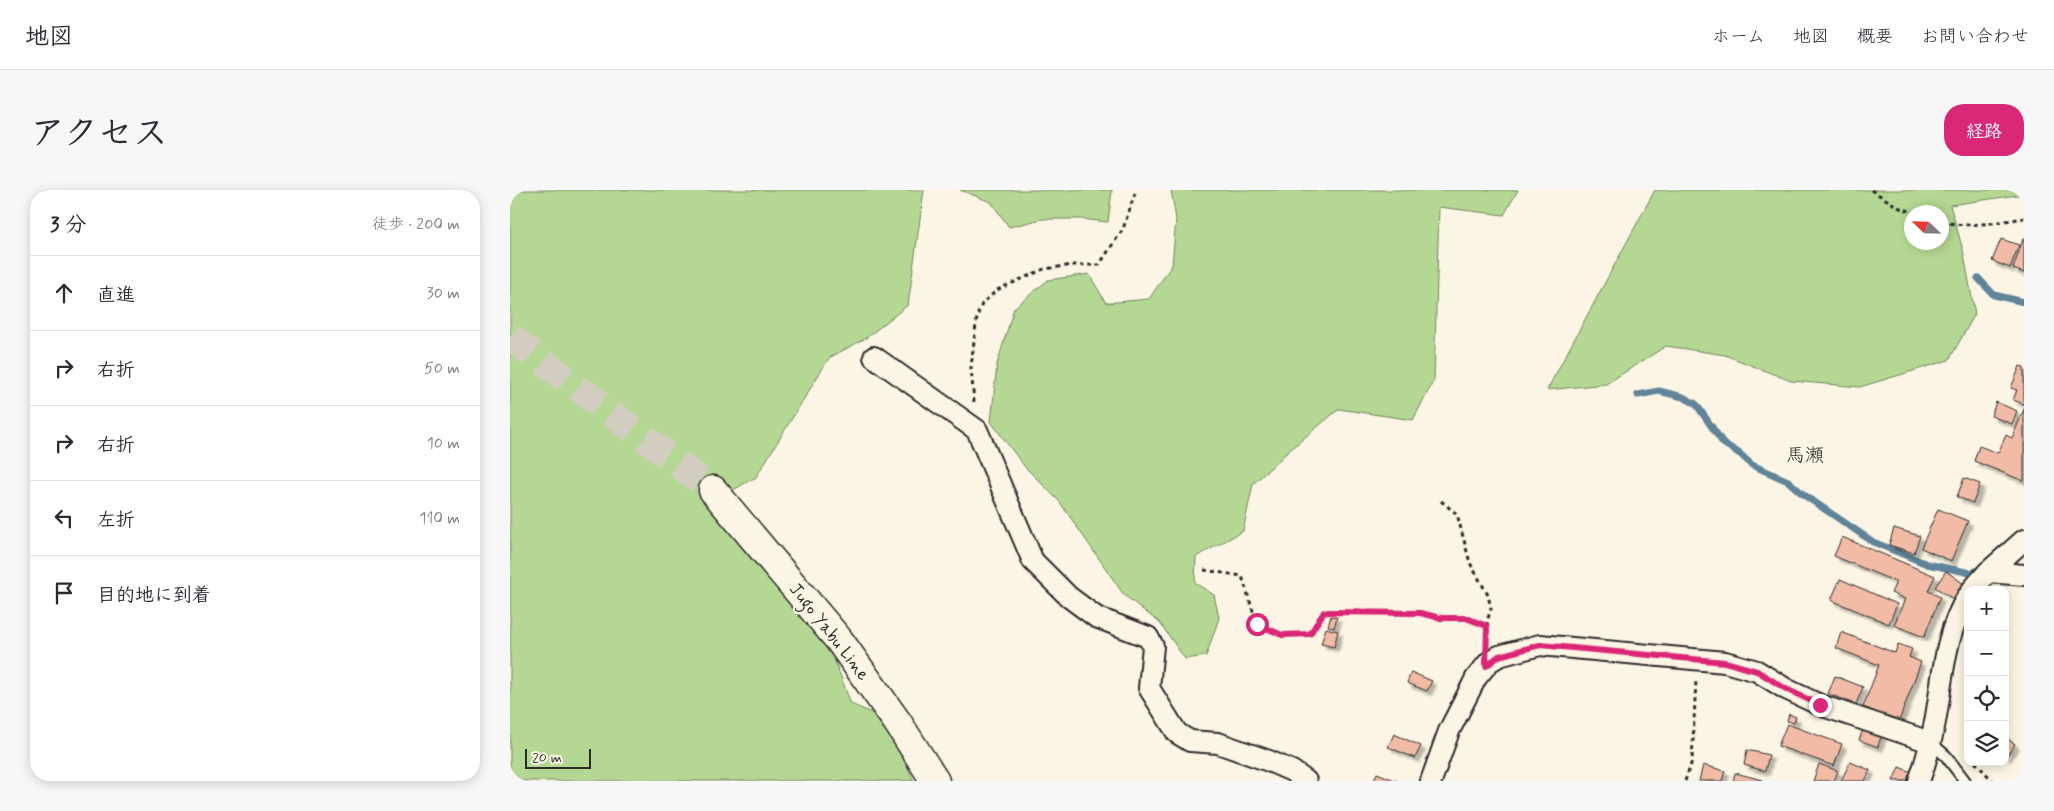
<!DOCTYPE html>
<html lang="ja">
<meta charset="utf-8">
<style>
body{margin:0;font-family:Mynerve,"Klee One",sans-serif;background:#f7f7f7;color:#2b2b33}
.controls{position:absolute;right:15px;bottom:15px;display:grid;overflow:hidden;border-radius:10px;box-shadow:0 2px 12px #0003}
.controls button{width:45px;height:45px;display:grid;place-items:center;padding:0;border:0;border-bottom:1px solid #e1e1e2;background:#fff;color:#2b2b33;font:25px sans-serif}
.compass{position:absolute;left:1394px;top:15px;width:45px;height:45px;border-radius:50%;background:#fff;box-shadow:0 2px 12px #0003;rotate:293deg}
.scale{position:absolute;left:15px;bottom:12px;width:66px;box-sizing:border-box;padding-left:5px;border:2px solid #2b2b2b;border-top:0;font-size:14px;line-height:18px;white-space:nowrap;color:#2b2b2b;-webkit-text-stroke:4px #fcf5e5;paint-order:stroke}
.stop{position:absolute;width:15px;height:15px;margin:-11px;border:4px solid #db2777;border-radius:50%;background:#fff}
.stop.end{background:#db2777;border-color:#fff;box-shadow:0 1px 5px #0008}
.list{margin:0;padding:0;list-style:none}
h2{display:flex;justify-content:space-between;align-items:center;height:65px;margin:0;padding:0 20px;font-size:21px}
h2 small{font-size:16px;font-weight:400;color:#7c7c81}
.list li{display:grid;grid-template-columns:32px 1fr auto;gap:15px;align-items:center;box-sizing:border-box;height:75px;padding:0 20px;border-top:1px solid #e1e1e2}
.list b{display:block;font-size:19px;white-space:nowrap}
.list em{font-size:16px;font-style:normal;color:#7c7c81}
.icon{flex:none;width:28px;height:28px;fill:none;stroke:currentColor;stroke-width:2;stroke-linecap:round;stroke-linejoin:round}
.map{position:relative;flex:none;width:1514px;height:591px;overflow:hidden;border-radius:20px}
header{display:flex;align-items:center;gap:30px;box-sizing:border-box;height:70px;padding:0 25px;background:#fff;border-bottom:1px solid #e1e1e2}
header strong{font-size:24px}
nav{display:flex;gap:28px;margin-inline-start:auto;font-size:18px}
.intro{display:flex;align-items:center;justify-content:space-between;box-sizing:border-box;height:120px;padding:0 30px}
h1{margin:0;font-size:35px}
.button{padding:12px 22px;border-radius:20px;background:#db2777;color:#fff;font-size:18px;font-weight:700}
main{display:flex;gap:30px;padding:0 30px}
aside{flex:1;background:#fff;border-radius:20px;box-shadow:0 2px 12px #0003}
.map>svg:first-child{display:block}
</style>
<header>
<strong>地図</strong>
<nav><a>ホーム</a><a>地図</a><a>概要</a><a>お問い合わせ</a></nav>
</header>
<div class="intro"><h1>アクセス</h1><a class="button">経路</a></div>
<main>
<aside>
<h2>3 分<small>徒歩 · 200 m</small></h2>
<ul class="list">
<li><svg class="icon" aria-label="ahead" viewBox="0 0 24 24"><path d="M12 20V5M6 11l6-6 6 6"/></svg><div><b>直進</b></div><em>30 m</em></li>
<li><svg class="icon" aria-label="right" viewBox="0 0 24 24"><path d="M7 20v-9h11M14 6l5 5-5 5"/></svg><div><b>右折</b></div><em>50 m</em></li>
<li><svg class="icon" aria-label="right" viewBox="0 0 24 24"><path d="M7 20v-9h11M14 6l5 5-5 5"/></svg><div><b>右折</b></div><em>10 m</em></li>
<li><svg class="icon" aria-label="left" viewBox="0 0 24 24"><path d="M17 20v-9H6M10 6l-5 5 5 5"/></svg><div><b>左折</b></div><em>110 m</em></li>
<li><svg class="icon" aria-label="arrive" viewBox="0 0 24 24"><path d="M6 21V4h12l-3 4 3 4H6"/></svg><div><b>目的地に到着</b></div></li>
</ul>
</aside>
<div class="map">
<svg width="1514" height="591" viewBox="0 0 1514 591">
<defs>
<filter id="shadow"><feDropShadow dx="4.5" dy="4.5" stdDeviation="1" flood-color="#0004"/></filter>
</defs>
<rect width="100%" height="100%" fill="#fcf5e5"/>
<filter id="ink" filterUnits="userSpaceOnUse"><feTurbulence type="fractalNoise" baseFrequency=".02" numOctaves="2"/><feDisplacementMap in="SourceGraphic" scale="10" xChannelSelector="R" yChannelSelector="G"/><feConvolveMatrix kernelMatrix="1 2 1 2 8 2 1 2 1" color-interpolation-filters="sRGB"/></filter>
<g filter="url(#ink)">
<g fill="#b4d893" stroke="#70825f" fill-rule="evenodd">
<polygon points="0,0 414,0 398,115 356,148 319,168 246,287 202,312 320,458 341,514 369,526 383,547 404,591 0,591"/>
<polygon points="450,0 602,0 598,32 571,29 533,29 499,37 481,12"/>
<polygon points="661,0 1008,0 994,25 929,17 924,190 903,230 829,219 782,258 743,294 733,341 686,367 685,393 704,405 709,428 696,466 675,469 650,433 614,405 549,311 515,277 481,232 487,174 504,118 538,90 579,84 596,113 639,109 662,75 666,29"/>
<path d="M1145,0H1514V4L1440,15L1453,60L1465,124L1439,170L1350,197L1281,191L1215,165L1156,156L1096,194L1037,200ZM1432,22V52H1402V22Z"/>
</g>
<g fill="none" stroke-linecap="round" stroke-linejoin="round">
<g stroke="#61849a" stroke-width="7">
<polyline points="1468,88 1484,105 1514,112"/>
<polyline points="1128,205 1149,201 1173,207 1186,214 1213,253 1230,264 1242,275 1278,291 1294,305 1363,352 1417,374 1461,383 1472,378"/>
</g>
</g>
<g fill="#f1bba6" stroke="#2b2b2b" filter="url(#shadow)">
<polygon points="1491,49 1509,55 1500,78 1482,71"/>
<polygon points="1513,49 1514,49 1514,83 1503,79"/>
<polygon points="1510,176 1514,177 1514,214 1503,210 1507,200 1501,198"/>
<polygon points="1486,212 1507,221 1502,234 1481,226"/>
<polygon points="1514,219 1514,291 1464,271 1469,256 1488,263 1496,245 1502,248"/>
<polygon points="1454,288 1470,294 1463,313 1447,307"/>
<polygon points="1428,319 1458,331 1441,371 1411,358"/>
<polygon points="1384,338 1410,346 1404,363 1379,355"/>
<polygon points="1332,347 1425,386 1418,401 1430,407 1414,447 1384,435 1395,409 1381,403 1386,392 1324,366"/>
<polygon points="1436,381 1454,394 1443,409 1425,397"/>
<polygon points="1330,389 1387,414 1379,434 1321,410"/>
<polygon points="821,426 827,427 824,438 818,436"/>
<polygon points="816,438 828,441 824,457 811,454"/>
<polygon points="1331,442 1385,463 1388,454 1402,459 1399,467 1411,472 1389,531 1353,517 1369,475 1326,458"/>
<polygon points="901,482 922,491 917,501 897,493"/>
<polygon points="1325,486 1353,497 1346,514 1318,504"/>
<polygon points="1279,524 1286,527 1284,533 1277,531"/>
<polygon points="1277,534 1332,554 1324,576 1268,556"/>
<polygon points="1354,537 1372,543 1368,557 1349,550"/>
<polygon points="884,544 911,556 905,568 878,557"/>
<polygon points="1495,547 1505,554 1496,567 1495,567"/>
<polygon points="1237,560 1259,565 1255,581 1234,575"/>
<polygon points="1340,572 1360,580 1355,591 1331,591"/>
<polygon points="1309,574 1328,581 1324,591 1303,591"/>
<polygon points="1193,575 1215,581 1212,591 1189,591"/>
<polygon points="1389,577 1404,583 1400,591 1383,591"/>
<polygon points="867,583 887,591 864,591"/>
<polygon points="1225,583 1253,590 1253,591 1223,591"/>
</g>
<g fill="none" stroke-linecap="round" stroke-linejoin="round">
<polyline stroke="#d2cdc0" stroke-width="28" stroke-dasharray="28 14" stroke-linecap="butt" points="0,147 203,300"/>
<defs>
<polyline id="service" points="1420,552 1436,566 1455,591"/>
<g id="minor">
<polyline points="364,167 467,240 523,371 559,407 586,427 638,447 643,456 639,498 667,543 680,551 708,553 759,571 782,581 796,591"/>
<polyline points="1478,382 1514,385"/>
<polyline points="1462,400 1478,382 1514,350"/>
<polyline points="921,591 939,541 966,488 979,472 989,466 1030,455 1215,472 1247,481 1276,499 1310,515 1420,552"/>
<path d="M1409,591C1416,572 1421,552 1425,532C1433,489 1434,444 1458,406"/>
</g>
<polyline id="secondary" points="203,300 329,450 388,533 425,591"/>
</defs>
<use href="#service" stroke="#2b2b2b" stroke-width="14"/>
<use href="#minor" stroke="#2b2b2b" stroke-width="24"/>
<use href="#secondary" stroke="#2b2b2b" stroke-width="31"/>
<g stroke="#2b2b2b" stroke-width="3" stroke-dasharray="4 4" stroke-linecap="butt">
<polyline points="1361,0 1390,18 1403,22"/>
<path d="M1432,31C1456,39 1489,32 1514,28"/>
<polyline points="464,212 461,177 467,126 472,114 487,100 534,79 563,75 589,75 613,39 626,0"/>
<polyline points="931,311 947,324 960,373 978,405 981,419 977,431 977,448"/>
<polyline points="694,380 732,386 747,434 772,445 800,444 813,422 910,423 931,429 956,428 977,436"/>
<polyline points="1465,572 1483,591"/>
<polyline points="1175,591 1182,571 1186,490"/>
</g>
<use href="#service" stroke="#fcf5e5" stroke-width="10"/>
<use href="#minor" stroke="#fcf5e5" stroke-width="20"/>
<use href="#secondary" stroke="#fcf5e5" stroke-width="28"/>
</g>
</g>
<g fill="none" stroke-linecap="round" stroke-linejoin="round" filter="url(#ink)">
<polyline stroke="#db2777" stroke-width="6" points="747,434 772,445 800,444 814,422 910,423 931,428 956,428 977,436 976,476 989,466 1030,455 1215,472 1247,481 1276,499 1310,515"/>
</g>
<g text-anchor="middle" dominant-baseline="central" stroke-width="4.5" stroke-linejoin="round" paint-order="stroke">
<g font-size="18" fill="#2b2b2b" stroke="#fcf5e5">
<text transform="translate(319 442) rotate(52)">Jugo Yabu Line</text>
</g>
<g font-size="19" fill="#2b2b2b" stroke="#fcf5e5">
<text x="1295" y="265">馬瀬</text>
</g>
</g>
</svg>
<div class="controls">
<button>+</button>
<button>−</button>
<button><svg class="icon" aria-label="locate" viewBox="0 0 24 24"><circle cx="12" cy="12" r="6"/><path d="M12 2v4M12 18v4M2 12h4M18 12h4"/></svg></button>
<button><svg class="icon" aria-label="layers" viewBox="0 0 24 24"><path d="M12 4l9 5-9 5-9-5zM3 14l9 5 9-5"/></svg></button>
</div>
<svg class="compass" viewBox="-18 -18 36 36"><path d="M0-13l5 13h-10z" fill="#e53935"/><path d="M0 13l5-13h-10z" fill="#7c7c81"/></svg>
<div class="scale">20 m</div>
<div class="stop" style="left:747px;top:434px"></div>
<div class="stop end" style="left:1310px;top:515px"></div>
</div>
</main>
